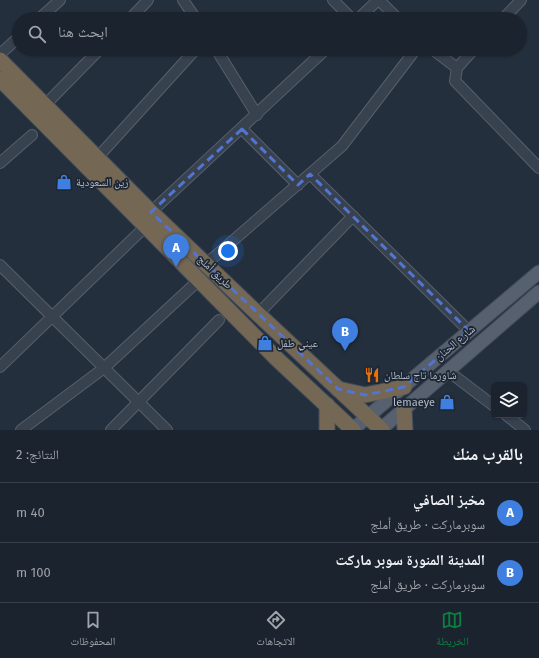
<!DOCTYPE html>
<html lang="ar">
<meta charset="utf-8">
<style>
body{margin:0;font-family:"Fira Sans","Noto Naskh Arabic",sans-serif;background:#242b36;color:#f1f3f6;direction:rtl}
.controls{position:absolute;right:12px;bottom:12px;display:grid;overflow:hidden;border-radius:6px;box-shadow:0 1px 3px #0004}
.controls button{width:36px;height:36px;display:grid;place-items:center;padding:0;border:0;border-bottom:1px solid #39404a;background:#1b232e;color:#f1f3f6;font:20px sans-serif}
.you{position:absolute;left:228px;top:251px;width:14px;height:14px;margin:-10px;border:3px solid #fff;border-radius:50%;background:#1a73e8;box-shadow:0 0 0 6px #1a73e833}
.badge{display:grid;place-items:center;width:26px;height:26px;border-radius:50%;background:#0b8043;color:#fff;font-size:13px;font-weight:700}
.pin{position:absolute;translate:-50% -33px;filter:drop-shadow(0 1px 2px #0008)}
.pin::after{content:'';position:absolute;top:21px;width:14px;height:12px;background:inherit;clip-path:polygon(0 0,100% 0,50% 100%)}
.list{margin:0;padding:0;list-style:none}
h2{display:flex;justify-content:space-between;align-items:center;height:52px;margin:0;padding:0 16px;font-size:17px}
h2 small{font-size:13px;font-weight:400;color:#a0a4aa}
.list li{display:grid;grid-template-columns:26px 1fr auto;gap:12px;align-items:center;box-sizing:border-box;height:60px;padding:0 16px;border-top:1px solid #39404a}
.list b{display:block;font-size:15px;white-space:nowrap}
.list p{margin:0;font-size:13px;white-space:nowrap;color:#a0a4aa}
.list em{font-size:13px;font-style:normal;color:#a0a4aa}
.icon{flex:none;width:22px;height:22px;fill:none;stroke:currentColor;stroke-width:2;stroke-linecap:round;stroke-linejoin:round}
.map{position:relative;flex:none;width:539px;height:430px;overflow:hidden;direction:ltr}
.search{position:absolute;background:#1b232e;box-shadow:0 1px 3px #0004;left:12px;right:12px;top:12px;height:44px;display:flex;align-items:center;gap:10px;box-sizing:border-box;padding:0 14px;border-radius:22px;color:#a0a4aa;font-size:15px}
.sheet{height:172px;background:#1b232e}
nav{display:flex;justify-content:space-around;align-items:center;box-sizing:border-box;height:56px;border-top:1px solid #39404a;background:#1b232e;font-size:11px;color:#a0a4aa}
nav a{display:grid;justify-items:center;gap:2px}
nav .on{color:#0b8043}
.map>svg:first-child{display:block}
</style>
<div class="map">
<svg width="539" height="430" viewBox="0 0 539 430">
<rect width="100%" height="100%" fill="#242f3e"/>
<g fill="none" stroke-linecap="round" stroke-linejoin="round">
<defs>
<g id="minor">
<polyline points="183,0 196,19"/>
<polyline points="333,0 352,19"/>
<polyline points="379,0 398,19"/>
<polyline points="39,19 60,0"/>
<polyline points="130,19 148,0"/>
<polyline points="358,19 378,0"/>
<polyline points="503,19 521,0"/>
<polyline points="216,49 257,115"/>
<polyline points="432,49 457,68"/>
<polyline points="474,49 457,68 455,81 539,168"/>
<polyline points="0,54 19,37"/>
<polyline points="45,105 100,49"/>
<polyline points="242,129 298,185"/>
<polyline points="98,157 196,49"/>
<polyline points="0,163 32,135"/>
<polyline points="310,174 469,331"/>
<polyline points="151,212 326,49"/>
<polyline points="206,264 342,146 416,49"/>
<polyline points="0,265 167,430"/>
<polyline points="258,314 353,216"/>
<polyline points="0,367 146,226"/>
<polyline points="448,371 494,406"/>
<polyline points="506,415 525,430"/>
<polyline points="21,430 104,368 199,280"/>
<polyline points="111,430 219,320"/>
</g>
<g id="major">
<polyline points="352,430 539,272"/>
<polyline points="380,430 539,292"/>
</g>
<g id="highway">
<polyline points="0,60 151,212 258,314 382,430"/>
<polyline points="0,79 277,359 353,430"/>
<polyline points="338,389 365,395 404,387"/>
<polyline points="404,409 405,430"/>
<polyline points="327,430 327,405"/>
</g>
</defs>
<use href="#minor" stroke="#565f6c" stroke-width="12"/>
<use href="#major" stroke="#414a57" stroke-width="15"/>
<use href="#highway" stroke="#434c59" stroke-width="17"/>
<use href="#minor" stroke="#38414e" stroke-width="10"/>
<use href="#major" stroke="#56606e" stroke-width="13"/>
<use href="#highway" stroke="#746855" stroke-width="15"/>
</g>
<path fill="none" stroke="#5274d3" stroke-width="3" stroke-dasharray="8 5" stroke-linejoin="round" d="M242,129L298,185L310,174L469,331L404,387L365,395L338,389L151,212Z"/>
<defs>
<symbol id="shop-bare" viewBox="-9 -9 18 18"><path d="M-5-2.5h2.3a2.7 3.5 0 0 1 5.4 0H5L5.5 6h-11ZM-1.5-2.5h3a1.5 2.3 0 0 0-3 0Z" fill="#3f7fe0" stroke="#1d2633" stroke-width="2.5" paint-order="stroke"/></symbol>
<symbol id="restaurant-bare" viewBox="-9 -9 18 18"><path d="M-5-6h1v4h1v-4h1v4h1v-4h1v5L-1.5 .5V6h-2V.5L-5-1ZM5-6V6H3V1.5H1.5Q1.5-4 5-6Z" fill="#e8710a" stroke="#1d2633" stroke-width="2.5" paint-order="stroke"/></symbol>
</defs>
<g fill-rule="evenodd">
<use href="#shop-bare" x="53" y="171" width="22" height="22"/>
<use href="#shop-bare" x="254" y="332" width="22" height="22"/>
<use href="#restaurant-bare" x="361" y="364" width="22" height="22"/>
<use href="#shop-bare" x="436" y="391" width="22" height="22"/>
</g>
<g text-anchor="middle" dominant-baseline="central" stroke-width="3.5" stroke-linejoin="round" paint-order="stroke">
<g font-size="11" fill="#b4bcc9" stroke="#1d2633" text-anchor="start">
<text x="76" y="182">زين السعودية</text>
<text x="277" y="343">عيني طفل</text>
<text x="384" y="375">شاورما تاج سلطان</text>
<text x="435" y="402" text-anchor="end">lemaeye</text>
</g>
<g font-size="11" fill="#b4bcc9" stroke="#1d2633">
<text transform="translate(215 272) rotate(44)">طريق أملج</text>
<text transform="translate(455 343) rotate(-40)">شارع الحنان</text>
</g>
</g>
</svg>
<div class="controls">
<button><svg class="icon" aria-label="layers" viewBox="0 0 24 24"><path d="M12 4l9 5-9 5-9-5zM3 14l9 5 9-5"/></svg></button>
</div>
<div class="you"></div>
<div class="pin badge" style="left:176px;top:267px;background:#3f7fe0">A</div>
<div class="pin badge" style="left:345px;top:351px;background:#3f7fe0">B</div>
<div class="search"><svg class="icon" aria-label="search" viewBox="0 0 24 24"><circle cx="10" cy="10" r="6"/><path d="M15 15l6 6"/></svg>ابحث هنا</div>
</div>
<section class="sheet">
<h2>بالقرب منك<small>النتائج: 2</small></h2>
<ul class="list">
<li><span class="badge" style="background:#3f7fe0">A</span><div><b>مخبز الصافي</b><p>سوبرماركت · طريق أملج</p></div><em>40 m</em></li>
<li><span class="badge" style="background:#3f7fe0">B</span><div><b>المدينة المنورة سوبر ماركت</b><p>سوبرماركت · طريق أملج</p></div><em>100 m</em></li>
</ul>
</section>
<nav>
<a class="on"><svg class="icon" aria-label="map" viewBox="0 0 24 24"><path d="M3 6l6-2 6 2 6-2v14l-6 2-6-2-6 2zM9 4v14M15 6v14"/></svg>الخريطة</a>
<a><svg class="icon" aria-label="directions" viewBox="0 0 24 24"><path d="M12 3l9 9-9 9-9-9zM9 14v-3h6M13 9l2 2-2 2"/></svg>الاتجاهات</a>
<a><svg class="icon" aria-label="saved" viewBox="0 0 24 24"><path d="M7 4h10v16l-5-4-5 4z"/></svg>المحفوظات</a>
</nav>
